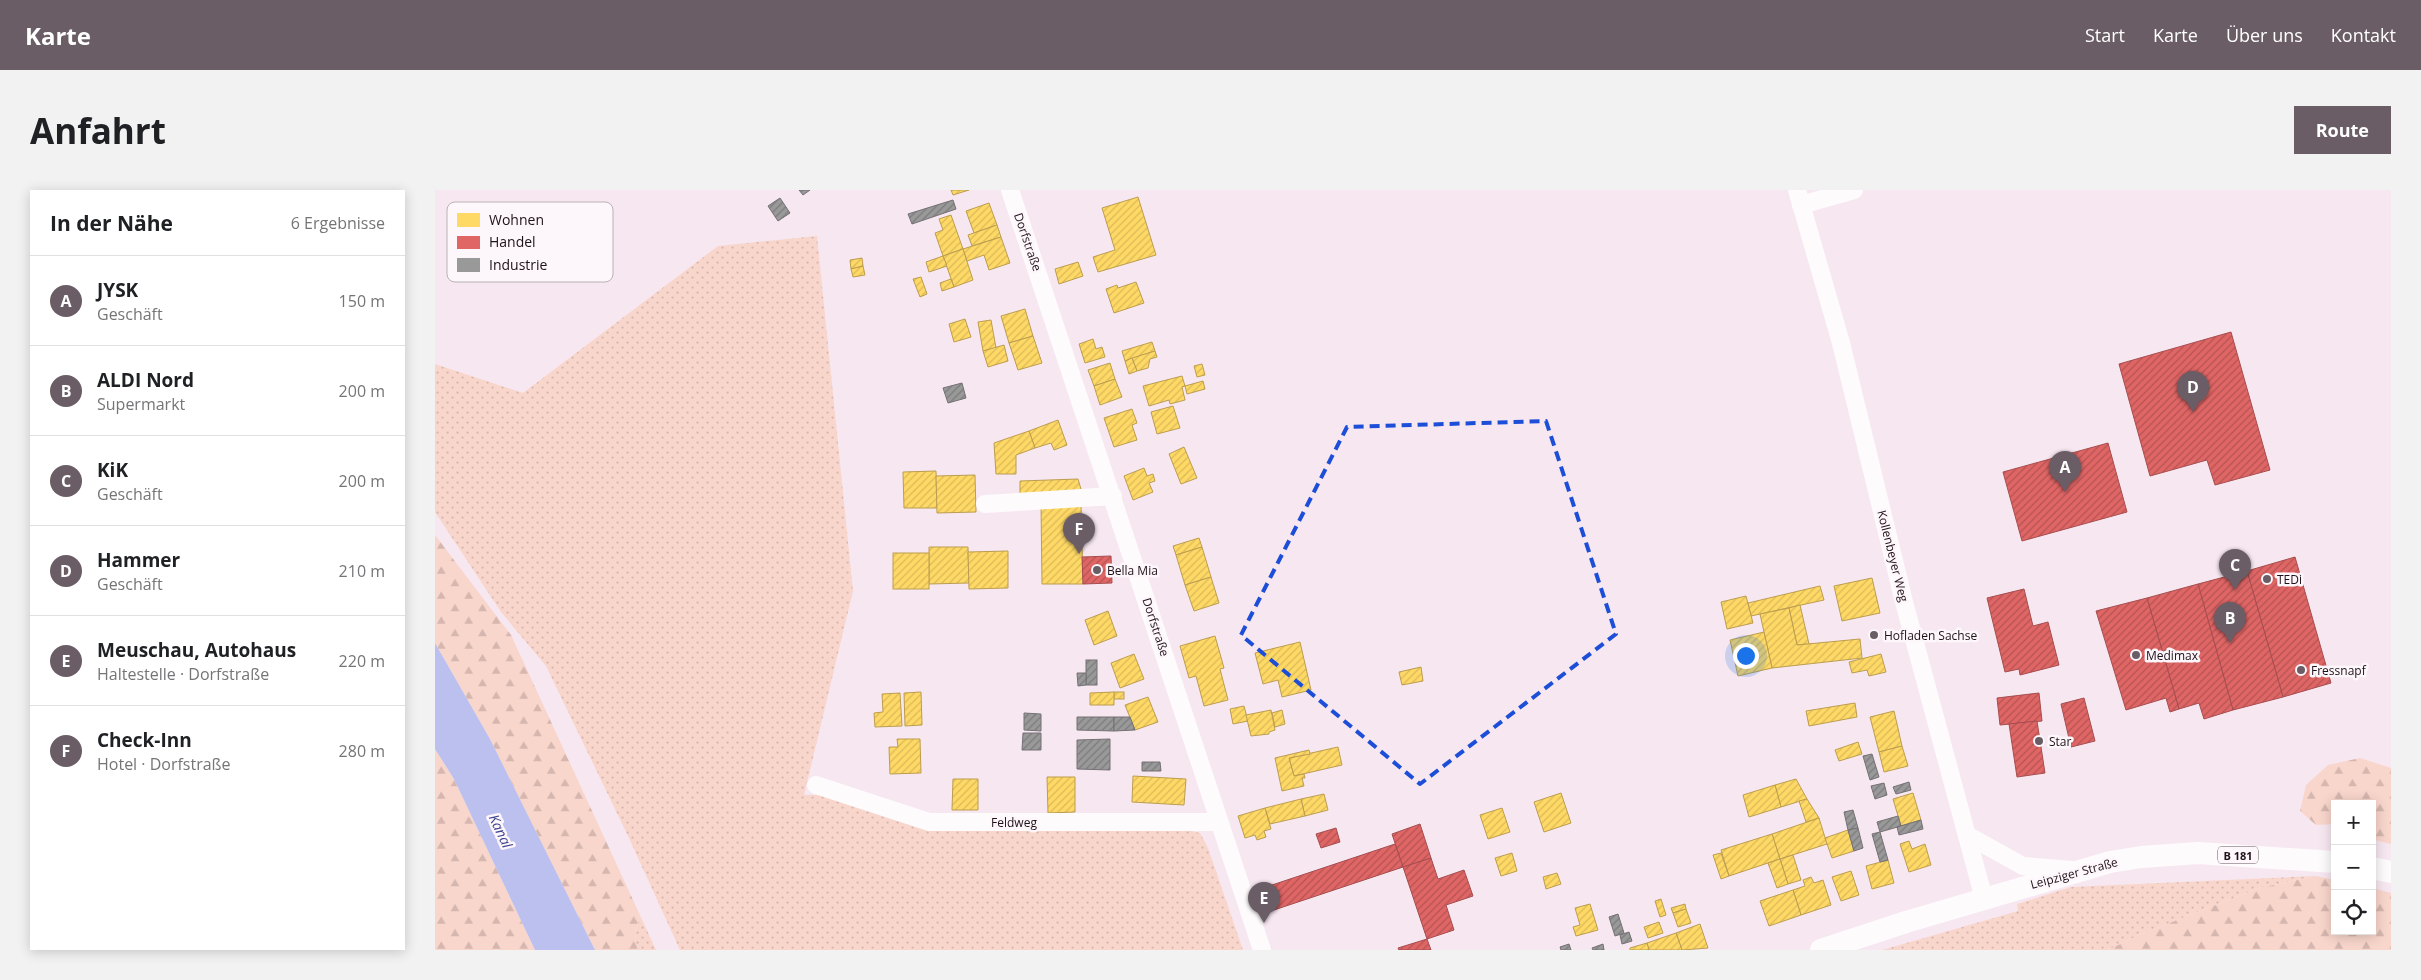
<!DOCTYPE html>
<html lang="de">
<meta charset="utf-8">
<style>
body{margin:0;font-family:"Open Sans",sans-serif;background:#f2f2f2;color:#202124}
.controls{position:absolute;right:15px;bottom:15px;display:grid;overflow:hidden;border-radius:0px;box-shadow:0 2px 12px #0003}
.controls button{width:45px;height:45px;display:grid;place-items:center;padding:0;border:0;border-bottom:1px solid #e0e0e0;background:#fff;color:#202124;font:25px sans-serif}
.you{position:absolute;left:1310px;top:465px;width:18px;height:18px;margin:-12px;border:4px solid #fff;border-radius:50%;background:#1a73e8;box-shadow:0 0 0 8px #1a73e833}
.badge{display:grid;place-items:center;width:32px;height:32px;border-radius:50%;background:#6a5d65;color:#fff;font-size:16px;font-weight:700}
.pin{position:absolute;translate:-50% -41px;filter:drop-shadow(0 1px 2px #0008)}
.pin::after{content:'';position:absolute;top:26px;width:18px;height:15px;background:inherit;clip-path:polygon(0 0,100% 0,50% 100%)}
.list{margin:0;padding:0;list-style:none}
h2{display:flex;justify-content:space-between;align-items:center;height:65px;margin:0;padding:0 20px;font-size:21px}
h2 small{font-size:16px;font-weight:400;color:#757577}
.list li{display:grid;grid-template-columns:32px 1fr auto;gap:15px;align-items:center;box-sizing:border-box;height:90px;padding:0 20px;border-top:1px solid #e0e0e0}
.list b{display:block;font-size:19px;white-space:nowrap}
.list p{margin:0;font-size:16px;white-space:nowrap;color:#757577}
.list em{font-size:16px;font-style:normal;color:#757577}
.icon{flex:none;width:28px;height:28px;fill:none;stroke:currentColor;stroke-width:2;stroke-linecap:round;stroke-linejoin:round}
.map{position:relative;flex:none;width:1956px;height:760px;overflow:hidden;border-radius:0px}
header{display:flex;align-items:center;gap:30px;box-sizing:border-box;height:70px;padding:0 25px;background:#6a5d65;color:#fff}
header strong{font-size:24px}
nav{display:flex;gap:28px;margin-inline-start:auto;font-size:18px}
.intro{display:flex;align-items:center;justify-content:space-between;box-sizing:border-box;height:120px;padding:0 30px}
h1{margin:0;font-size:35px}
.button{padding:12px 22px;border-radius:0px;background:#6a5d65;color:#fff;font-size:18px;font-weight:700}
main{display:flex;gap:30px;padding:0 30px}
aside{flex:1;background:#fff;border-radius:0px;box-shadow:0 2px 12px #0003}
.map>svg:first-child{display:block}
</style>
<header>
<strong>Karte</strong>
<nav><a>Start</a><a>Karte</a><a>Über uns</a><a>Kontakt</a></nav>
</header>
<div class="intro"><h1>Anfahrt</h1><a class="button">Route</a></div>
<main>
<aside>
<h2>In der Nähe<small>6 Ergebnisse</small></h2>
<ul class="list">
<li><span class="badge">A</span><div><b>JYSK</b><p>Geschäft</p></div><em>150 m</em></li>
<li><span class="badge">B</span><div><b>ALDI Nord</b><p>Supermarkt</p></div><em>200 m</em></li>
<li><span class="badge">C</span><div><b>KiK</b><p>Geschäft</p></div><em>200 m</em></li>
<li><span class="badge">D</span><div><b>Hammer</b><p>Geschäft</p></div><em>210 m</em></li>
<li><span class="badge">E</span><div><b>Meuschau, Autohaus</b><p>Haltestelle · Dorfstraße</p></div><em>220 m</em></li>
<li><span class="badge">F</span><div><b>Check-Inn</b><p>Hotel · Dorfstraße</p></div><em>280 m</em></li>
</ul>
</aside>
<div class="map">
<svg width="1956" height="760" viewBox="0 0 1956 760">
<defs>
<pattern id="grass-dots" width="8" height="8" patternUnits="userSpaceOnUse" patternTransform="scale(1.25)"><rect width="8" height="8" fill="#f9d6cc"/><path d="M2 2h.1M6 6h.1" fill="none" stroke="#d5b7af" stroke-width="1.8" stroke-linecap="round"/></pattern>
<pattern id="forest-firs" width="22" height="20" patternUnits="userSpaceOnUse" patternTransform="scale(1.25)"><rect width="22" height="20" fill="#f9d6cc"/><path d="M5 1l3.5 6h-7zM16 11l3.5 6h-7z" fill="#d5b7af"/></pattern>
<pattern id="homes-hatch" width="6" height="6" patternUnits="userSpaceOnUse" patternTransform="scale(1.25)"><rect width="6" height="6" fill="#ffd966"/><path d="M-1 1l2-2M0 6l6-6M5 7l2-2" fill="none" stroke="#dab958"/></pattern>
<pattern id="shops-hatch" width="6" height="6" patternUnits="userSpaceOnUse" patternTransform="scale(1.25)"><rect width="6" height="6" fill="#e06666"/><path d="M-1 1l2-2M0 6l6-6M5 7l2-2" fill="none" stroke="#b55353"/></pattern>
<pattern id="industry-hatch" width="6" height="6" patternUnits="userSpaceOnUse" patternTransform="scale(1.25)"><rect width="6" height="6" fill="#999"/><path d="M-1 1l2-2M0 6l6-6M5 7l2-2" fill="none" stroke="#7c7b7c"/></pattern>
</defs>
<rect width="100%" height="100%" fill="#f7e7f1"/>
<g fill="url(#grass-dots)">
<polygon points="382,46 418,401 369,605 387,605 487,638 752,640 765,643 773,658 808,760 245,760 193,646 111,476 66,422 0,322 0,174 88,203 283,56"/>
<polygon points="1881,686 1824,698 1704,745 1673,760 1447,760 1583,721 1582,714 1636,697"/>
<polygon points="204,723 221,760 203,760 200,750"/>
</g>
<g fill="url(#forest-firs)">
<polygon points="0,345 76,445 204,723 200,750 203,760 160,760 55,549 0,453"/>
<polygon points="0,559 19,589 100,760 0,760"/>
<polygon points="1925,568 1956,578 1956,654 1940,650 1937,645 1937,614 1900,614 1900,634 1881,635 1865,621 1871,595 1893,575"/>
<polygon points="1881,686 1900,690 1900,741 1937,741 1937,698 1956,703 1956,760 1673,760 1704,745 1824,698"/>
</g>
<polygon fill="#bbc0ef" points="0,453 55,549 160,760 100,760 19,589 0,559"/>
<g fill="url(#homes-hatch)" stroke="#bc9d4f">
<polygon points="516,0 534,0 518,5"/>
<polygon points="703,7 721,65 663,82 658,67 680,60 667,18"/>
<polygon points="554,13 562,35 539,43 531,21"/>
<polygon points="516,25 528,59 508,66 500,43 508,40 504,29"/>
<polygon points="562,35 566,47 537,56 533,45"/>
<polygon points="566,47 575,73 554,80 549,65 532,71 528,59"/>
<polygon points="528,59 538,90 519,97 508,66"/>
<polygon points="508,66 512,76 494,82 491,72"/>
<polygon points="427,68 428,76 416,79 415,70"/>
<polygon points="643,72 648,86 624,94 620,79"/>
<polygon points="428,76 430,85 418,87 416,79"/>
<polygon points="486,87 492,104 485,107 478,89"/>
<polygon points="516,89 519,97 507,101 505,93"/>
<polygon points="701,92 709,113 679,123 671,99 682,95 683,98"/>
<polygon points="590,119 598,146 574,153 566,126"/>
<polygon points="530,129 536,147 519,152 514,134"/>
<polygon points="556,130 561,158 548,161 543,132"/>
<polygon points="598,146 607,173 583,180 574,153"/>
<polygon points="658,149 661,159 667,157 670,167 650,173 644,154"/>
<polygon points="717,152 720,161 690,171 687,161"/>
<polygon points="569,155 573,171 553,177 548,161"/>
<polygon points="720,161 722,167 715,169 713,178 702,181 697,168"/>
<polygon points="697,168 702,181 694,184 690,171"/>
<polygon points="675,173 680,189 659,196 653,180"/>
<polygon points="767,174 770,185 762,187 759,176"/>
<polygon points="747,186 750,196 747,197 750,210 735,214 734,210 714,216 708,196"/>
<polygon points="680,189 687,207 665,215 659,196"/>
<polygon points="768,191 770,199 752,204 750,196"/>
<polygon points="738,216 745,238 722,244 716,222"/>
<polygon points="697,219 702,233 697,235 702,250 679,257 669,228"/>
<polygon points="623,230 632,255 619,260 616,253 600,258 594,241"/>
<polygon points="594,241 600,258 581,265 581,284 561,284 559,253"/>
<polygon points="749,257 762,288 746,294 734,264"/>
<polygon points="709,278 712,286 718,284 720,291 714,293 718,302 698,310 689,286"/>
<polygon points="501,281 502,318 469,318 468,282"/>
<polygon points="540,285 541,322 502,323 501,286"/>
<polygon points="643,289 648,306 585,308 585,291"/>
<polygon points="646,313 648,394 607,394 606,314"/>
<polygon points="764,348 767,357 741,365 738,356"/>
<polygon points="494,357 533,357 534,393 494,394"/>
<polygon points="767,357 776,387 750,395 741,365"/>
<polygon points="573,361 573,398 534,399 533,362"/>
<rect x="458" y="363" width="36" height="36"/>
<polygon points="776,387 784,413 759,421 750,395"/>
<polygon points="1437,388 1445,423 1407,431 1399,396"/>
<polygon points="1385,396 1389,410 1316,426 1313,413"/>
<polygon points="1311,406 1318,433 1292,439 1286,412"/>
<polygon points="1365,415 1374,454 1362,455 1354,418"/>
<polygon points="1354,418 1362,455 1425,449 1427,468 1337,478 1325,424"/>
<polygon points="673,421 682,446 659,455 650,430"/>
<polygon points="1329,442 1337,478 1303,486 1295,450"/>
<polygon points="780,446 789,478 785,479 793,510 769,516 761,486 754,488 745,456"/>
<polygon points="865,452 876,500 847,507 843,490 828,494 820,463"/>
<polygon points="699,464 709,489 685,498 676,473"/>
<polygon points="1446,464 1451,482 1434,486 1432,480 1417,483 1414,472"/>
<polygon points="986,477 988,491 967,495 964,482"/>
<polygon points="486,502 487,535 470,536 469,503"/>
<rect x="679" y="502" width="10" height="7"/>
<polygon points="679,502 679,515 655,515 655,503"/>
<polygon points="465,503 467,536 440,537 439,523 448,522 447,504"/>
<polygon points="713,507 723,532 700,540 690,515"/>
<polygon points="1420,513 1422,527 1374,536 1371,521"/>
<polygon points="809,516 813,531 798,534 795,519"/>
<polygon points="836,520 840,540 834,542 834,544 816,546 811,525"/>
<polygon points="847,520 850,534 840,537 837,523"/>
<polygon points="1459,521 1467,556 1444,562 1435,527"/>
<polygon points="462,549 485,549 486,583 455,584 454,557 463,557"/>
<polygon points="1423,552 1427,564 1404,571 1400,560"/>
<polygon points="1467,556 1473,576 1449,582 1444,562"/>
<polygon points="903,557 907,575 859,586 854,568"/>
<polygon points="874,560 875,564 854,568 859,586 869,584 870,588 867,588 869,596 847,601 840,568"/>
<polygon points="698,586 751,589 749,615 697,612"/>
<polygon points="612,587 640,587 640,622 613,623"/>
<polygon points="518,589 543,589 543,620 517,620"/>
<polygon points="1361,589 1372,609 1346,617 1340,595"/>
<polygon points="1340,595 1346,617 1314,627 1308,605"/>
<polygon points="1126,603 1136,633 1109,642 1099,612"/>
<polygon points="1478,603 1486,630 1466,636 1458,609"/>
<polygon points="889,604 893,620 870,626 866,609"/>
<polygon points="866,609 870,626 835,634 830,618"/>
<polygon points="1372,609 1384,628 1371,632 1364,611"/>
<polygon points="830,618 836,639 829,641 831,647 822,650 820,645 810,648 803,626"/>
<polygon points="1067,618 1075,642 1053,649 1045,625"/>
<polygon points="1384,628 1392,654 1345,669 1337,644"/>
<polygon points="1413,640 1419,661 1397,668 1390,648"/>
<polygon points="1337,644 1345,669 1294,686 1286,660"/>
<polygon points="1474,651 1477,659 1490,654 1496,675 1474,682 1465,654"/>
<polygon points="1077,663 1082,681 1066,686 1060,668"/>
<polygon points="1286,663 1294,686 1286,689 1278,665"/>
<polygon points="1358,665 1366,690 1353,694 1345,669"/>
<polygon points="1345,669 1353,694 1342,698 1333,673"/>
<polygon points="1453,670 1459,693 1437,699 1431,676"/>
<polygon points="1416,681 1424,705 1406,711 1397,687"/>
<polygon points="1122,683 1126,694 1111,699 1108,687"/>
<polygon points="1376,687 1379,693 1388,690 1396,715 1366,725 1358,700 1370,696 1368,690"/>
<polygon points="1358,700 1366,725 1334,736 1325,711"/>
<polygon points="1226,709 1231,725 1225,727 1220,711"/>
<polygon points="1155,714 1163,740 1141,746 1138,737 1145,735 1140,718"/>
<polygon points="1250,714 1251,719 1238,723 1236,718"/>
<polygon points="1251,719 1256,733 1243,737 1238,723"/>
<polygon points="1224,732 1228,743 1213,748 1209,737"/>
<polygon points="1265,734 1273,758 1247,760 1241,743"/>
<polygon points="1241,743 1247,760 1214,760 1212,753"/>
<polygon points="1212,753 1214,760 1195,760 1195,758"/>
</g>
<g fill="url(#shops-hatch)" stroke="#a64d4f">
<polygon points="1796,142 1835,280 1780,295 1772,270 1715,286 1684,174"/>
<polygon points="1673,253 1692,322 1587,351 1568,282"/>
<polygon points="676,366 677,393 648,394 647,367"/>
<polygon points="1860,367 1896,493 1848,507 1812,381"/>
<polygon points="1812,381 1848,507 1798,520 1763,394"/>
<polygon points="1763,394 1798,520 1769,529 1764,513 1744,519 1712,408"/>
<polygon points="1589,399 1598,436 1613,432 1624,475 1585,485 1584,479 1570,482 1552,408"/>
<polygon points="1712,408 1744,519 1735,522 1731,508 1691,520 1661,421"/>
<polygon points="1604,503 1607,531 1565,535 1562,508"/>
<polygon points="1649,508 1660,551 1636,557 1626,514"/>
<polygon points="1602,531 1610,583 1582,587 1574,534"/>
<polygon points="985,634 996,668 968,677 957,644"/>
<polygon points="901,638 905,652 886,658 881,644"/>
<polygon points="960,654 968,677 827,724 819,701"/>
<polygon points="996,668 1003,689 1029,680 1038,706 1011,715 1019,740 992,749 968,677"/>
<polygon points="992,749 996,760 964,760 963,758"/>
</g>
<g fill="url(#industry-hatch)" stroke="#747073">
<polygon points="364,0 375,0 368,5"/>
<polygon points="345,8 355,23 343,31 333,16"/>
<polygon points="518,10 521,19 477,34 473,24"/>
<polygon points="527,193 531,208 513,213 508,198"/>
<rect x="651" y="470" width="11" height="25"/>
<polygon points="642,483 651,483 651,495 643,496"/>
<polygon points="589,523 606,524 606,541 589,540"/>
<polygon points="642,527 679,527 679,541 642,540"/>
<polygon points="679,527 695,527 700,540 679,541"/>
<polygon points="588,543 606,543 606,560 587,560"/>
<polygon points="675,549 675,580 642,579 642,550"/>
<polygon points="1437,564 1444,587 1435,590 1428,566"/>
<polygon points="707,572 725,572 726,581 707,581"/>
<polygon points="1474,592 1476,600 1461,604 1458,597"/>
<polygon points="1449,593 1452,605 1440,609 1436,596"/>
<polygon points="1418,620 1423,638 1413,640 1409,622"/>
<polygon points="1463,626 1466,636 1445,642 1442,632"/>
<polygon points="1486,630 1488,639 1464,645 1462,637"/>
<polygon points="1423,638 1428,658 1419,661 1413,640"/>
<polygon points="1445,642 1453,670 1445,672 1437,644"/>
<polygon points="1183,724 1189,743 1180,746 1174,727"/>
<polygon points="1194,742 1197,751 1187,754 1185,745"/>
<polygon points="1134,754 1136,760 1126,760 1125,757"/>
<polygon points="1168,754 1169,760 1158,760 1157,758"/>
</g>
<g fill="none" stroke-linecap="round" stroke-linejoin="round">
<g stroke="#fefbfd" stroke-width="18">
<polyline points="575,0 827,760"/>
<polyline points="1362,0 1406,153 1469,412 1549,709"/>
<polyline points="1366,15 1419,0"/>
<polyline points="550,314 678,306"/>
<polyline points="381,595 494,632 784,632"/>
<polyline points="1532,645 1588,676 1637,680"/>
</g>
<g stroke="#fefbfd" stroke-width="22">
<polyline points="1937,678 1956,682"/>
<polyline points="1386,760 1471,732 1675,672 1706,667 1763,663 1900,672"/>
</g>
</g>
<path fill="none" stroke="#1d4ed8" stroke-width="4" stroke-dasharray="10 6" stroke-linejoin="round" d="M1111,231L1181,444L985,594L806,445L912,237Z"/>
<g fill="#6a5d65" stroke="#fdf6fa" stroke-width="2">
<circle cx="662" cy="380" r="5"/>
<circle cx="1832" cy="389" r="5"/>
<circle cx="1439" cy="445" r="5"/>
<circle cx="1701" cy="465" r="5"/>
<circle cx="1866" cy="480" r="5"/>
<circle cx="1604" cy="551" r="5"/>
</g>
<g text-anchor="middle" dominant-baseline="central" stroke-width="5" stroke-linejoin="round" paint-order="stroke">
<rect fill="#fdf6fa" stroke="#61565c" stroke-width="1" x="1783" y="656.5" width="40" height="17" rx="4"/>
<g font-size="11" font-weight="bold" fill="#1e1219">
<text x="1803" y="665">B 181</text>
</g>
<g font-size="12" fill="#1e1219" stroke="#fdf6fa">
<text transform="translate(593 52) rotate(71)">Dorfstraße</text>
<text transform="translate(1458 366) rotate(76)">Kollenbeyer Weg</text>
<text transform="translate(721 437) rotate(72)">Dorfstraße</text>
<text x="579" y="632">Feldweg</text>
<text transform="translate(1639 683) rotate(-15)">Leipziger Straße</text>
</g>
<g font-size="12" fill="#1e1219" stroke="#fdf6fa" text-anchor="start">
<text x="672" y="380">Bella Mia</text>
<text x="1842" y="389">TEDi</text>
<text x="1449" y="445">Hofladen Sachse</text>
<text x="1711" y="465">Medimax</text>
<text x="1876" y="480">Fressnapf</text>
<text x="1614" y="551">Star</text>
</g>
<g font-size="14" font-style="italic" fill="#3d4690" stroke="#fdf6fa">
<text transform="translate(66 641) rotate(65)">Kanal</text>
</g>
</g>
<rect x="12" y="12" width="166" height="80" rx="8" fill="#fdf6fa" stroke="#bab2b6" stroke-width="1"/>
<rect x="22" y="23" width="23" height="14" fill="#ffd966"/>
<rect x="22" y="46" width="23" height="13" fill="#e06666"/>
<rect x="22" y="68" width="23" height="14" fill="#999"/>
<g font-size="14" fill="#1e1219">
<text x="54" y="35">Wohnen</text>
<text x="54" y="57">Handel</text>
<text x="54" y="80">Industrie</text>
</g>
</svg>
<div class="controls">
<button>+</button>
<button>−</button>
<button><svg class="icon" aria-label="locate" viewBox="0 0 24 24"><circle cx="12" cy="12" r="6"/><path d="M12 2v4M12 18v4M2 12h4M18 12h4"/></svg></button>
</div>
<div class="you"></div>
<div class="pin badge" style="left:1630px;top:302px">A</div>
<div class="pin badge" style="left:1795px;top:453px">B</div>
<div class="pin badge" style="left:1800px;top:400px">C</div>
<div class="pin badge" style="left:1758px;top:222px">D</div>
<div class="pin badge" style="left:829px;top:733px">E</div>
<div class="pin badge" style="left:644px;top:364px">F</div>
</div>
</main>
